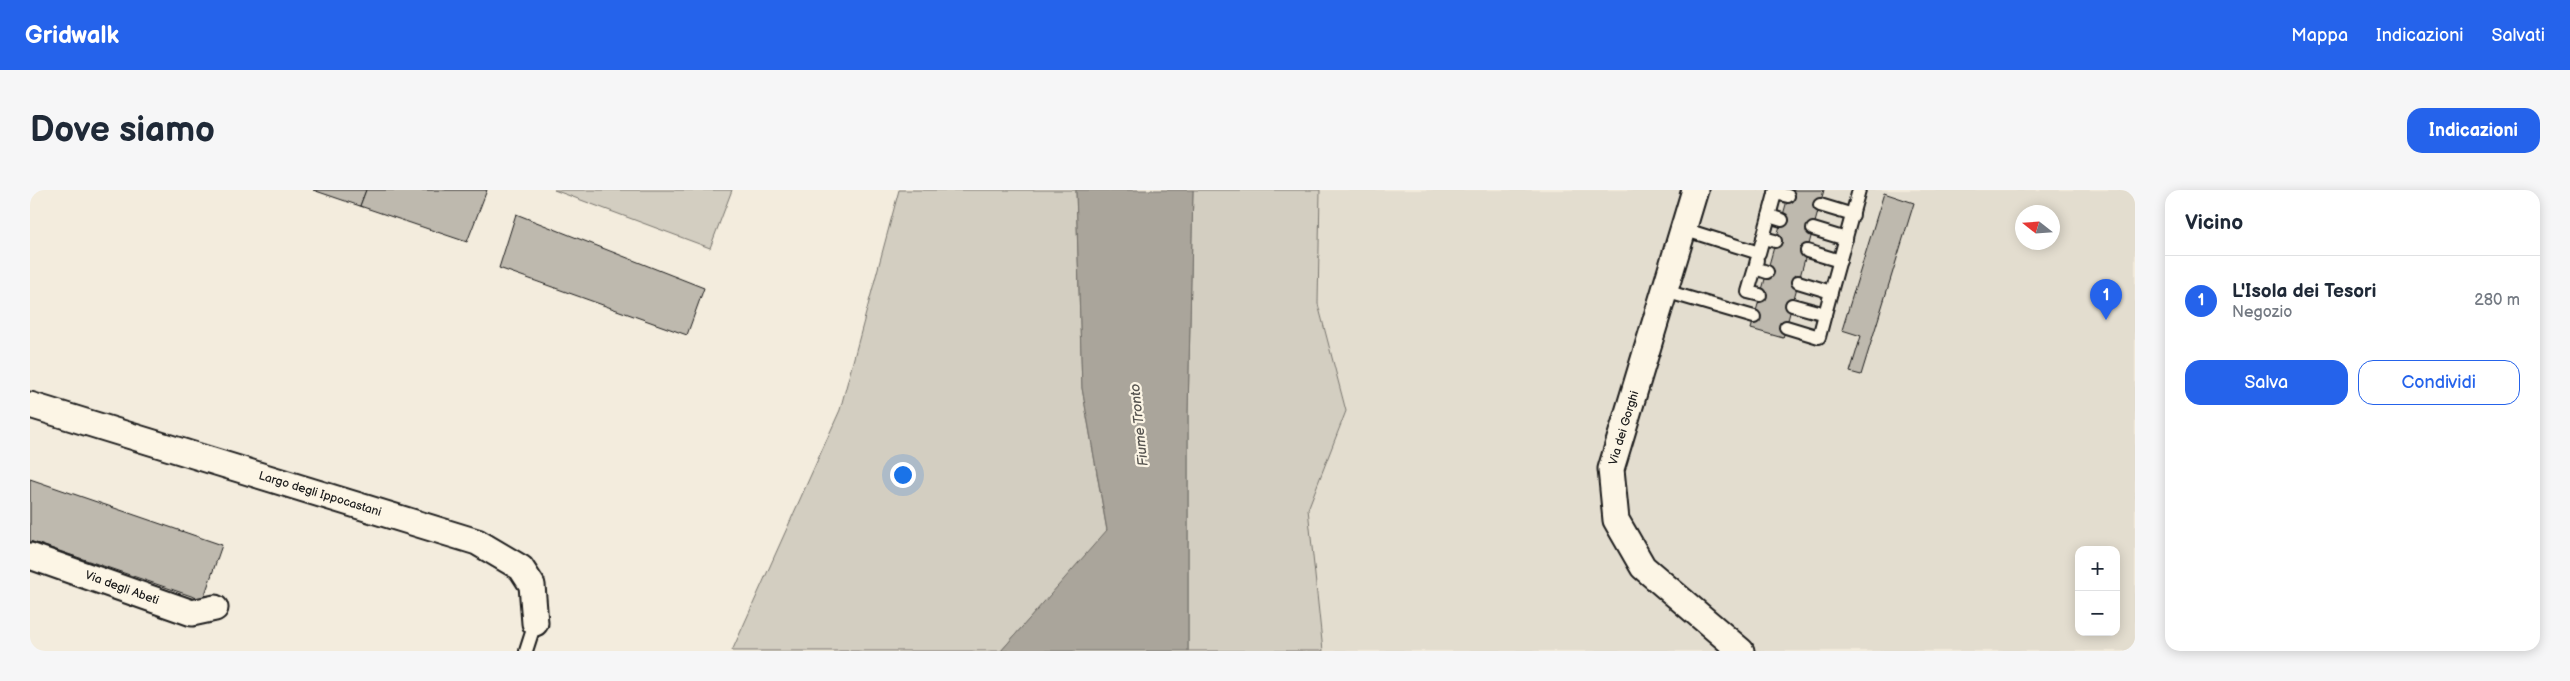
<!DOCTYPE html>
<html lang="it">
<meta charset="utf-8">
<style>
body{margin:0;font-family:"Balsamiq Sans",sans-serif;background:#f6f6f7;color:#1f2937}
.controls{position:absolute;right:15px;bottom:15px;display:grid;overflow:hidden;border-radius:10px;box-shadow:0 2px 12px #0003}
.controls button{width:45px;height:45px;display:grid;place-items:center;padding:0;border:0;border-bottom:1px solid #e0e1e3;background:#fff;color:#1f2937;font:25px sans-serif}
.compass{position:absolute;left:1985px;top:15px;width:45px;height:45px;border-radius:50%;background:#fff;box-shadow:0 2px 12px #0003;rotate:287deg}
.you{position:absolute;left:872px;top:284px;width:18px;height:18px;margin:-12px;border:4px solid #fff;border-radius:50%;background:#1a73e8;box-shadow:0 0 0 8px #1a73e833}
.badge{display:grid;place-items:center;width:32px;height:32px;border-radius:50%;background:#2563eb;color:#fff;font-size:16px;font-weight:700}
.pin{position:absolute;translate:-50% -41px;filter:drop-shadow(0 1px 2px #0008)}
.pin::after{content:'';position:absolute;top:26px;width:18px;height:15px;background:inherit;clip-path:polygon(0 0,100% 0,50% 100%)}
.list{margin:0;padding:0;list-style:none}
h2{display:flex;justify-content:space-between;align-items:center;height:65px;margin:0;padding:0 20px;font-size:21px}
h2 small{font-size:16px;font-weight:400;color:#747a83}
.list li{display:grid;grid-template-columns:32px 1fr auto;gap:15px;align-items:center;box-sizing:border-box;height:90px;padding:0 20px;border-top:1px solid #e0e1e3}
.list b{display:block;font-size:19px;white-space:nowrap}
.list p{margin:0;font-size:16px;white-space:nowrap;color:#747a83}
.list em{font-size:16px;font-style:normal;color:#747a83}
.actions{display:flex;gap:10px;padding:15px 20px}
.actions a{flex:1;padding:11px 0;border:1px solid #2563eb;border-radius:15px;text-align:center;font-size:18px;color:#2563eb}
.actions .main{background:#2563eb;color:#fff}
.map{position:relative;flex:none;width:2105px;height:461px;overflow:hidden;border-radius:15px}
header{display:flex;align-items:center;gap:30px;box-sizing:border-box;height:70px;padding:0 25px;background:#2563eb;color:#fff}
header strong{font-size:24px}
nav{display:flex;gap:28px;margin-inline-start:auto;font-size:18px}
.intro{display:flex;align-items:center;justify-content:space-between;box-sizing:border-box;height:120px;padding:0 30px}
h1{margin:0;font-size:35px}
.button{padding:12px 22px;border-radius:15px;background:#2563eb;color:#fff;font-size:18px;font-weight:700}
main{display:flex;gap:30px;padding:0 30px}
aside{flex:1;background:#fff;border-radius:15px;box-shadow:0 2px 12px #0003}
.map>svg:first-child{display:block}
</style>
<header>
<strong>Gridwalk</strong>
<nav><a>Mappa</a><a>Indicazioni</a><a>Salvati</a></nav>
</header>
<div class="intro"><h1>Dove siamo</h1><a class="button">Indicazioni</a></div>
<main>
<div class="map">
<svg width="2105" height="461" viewBox="0 0 2105 461">
<rect width="100%" height="100%" fill="#f3ecdd"/>
<filter id="ink" filterUnits="userSpaceOnUse"><feTurbulence type="fractalNoise" baseFrequency=".02" numOctaves="2"/><feDisplacementMap in="SourceGraphic" scale="10" xChannelSelector="R" yChannelSelector="G"/><feConvolveMatrix kernelMatrix="1 2 1 2 8 2 1 2 1" color-interpolation-filters="sRGB"/></filter>
<g filter="url(#ink)">
<path fill="#e3ddcf" fill-rule="evenodd" d="M1290,0H2105V461H1293L1278,318L1316,221L1288,114ZM1992,22H2022V52H1992ZM2049,360H2086V442H2049Z"/>
<g fill="#d3cec1" stroke="#78756e">
<polygon points="524,0 702,0 680,58"/>
<polygon points="869,0 1046,0 1052,198 1077,341 971,461 702,461 810,220"/>
<polygon points="1163,0 1290,0 1288,114 1316,221 1278,319 1293,461 1158,461 1158,222"/>
</g>
<polygon fill="#aaa59b" stroke="#716e68" points="1046,0 1163,0 1158,222 1158,461 971,461 1077,340 1052,198"/>
<g fill="#beb9ae" stroke="#1c1c1c">
<polygon points="283,0 336,0 330,16"/>
<polygon points="336,0 457,0 437,52 330,16"/>
<polygon points="1760,0 1794,0 1753,148 1721,139"/>
<polygon points="1854,3 1884,13 1831,185 1820,182 1831,146 1812,140"/>
<polygon points="486,24 674,98 657,145 469,78"/>
<polygon points="0,289 192,355 173,410 0,351"/>
</g>
<g fill="none" stroke-linecap="round" stroke-linejoin="round">
<defs>
<g id="lane">
<polyline points="1745,3 1758,6"/>
<polyline points="1790,15 1823,25"/>
<polyline points="1739,26 1752,30"/>
<polyline points="1653,39 1729,63 1746,0"/>
<polyline points="1783,39 1816,49"/>
<polyline points="1733,48 1745,51"/>
<polyline points="1777,61 1810,71"/>
<polyline points="1727,70 1725,78 1737,82"/>
<polyline points="1725,78 1718,102 1730,105"/>
<polyline points="1768,92 1801,102 1829,0"/>
<polyline points="1635,101 1724,127"/>
<polyline points="1762,115 1795,124 1801,102"/>
<polyline points="1756,137 1789,147 1795,124"/>
<polyline points="496,461 505,433"/>
</g>
<g id="street">
<polyline points="1665,0 1581,279 1586,330 1613,377 1711,461"/>
<polyline points="0,215 447,352 491,378 502,395 505,433"/>
<polyline points="0,366 162,423 185,418"/>
</g>
</defs>
<use href="#lane" stroke="#1c1c1c" stroke-width="16"/>
<use href="#street" stroke="#1c1c1c" stroke-width="29"/>
<use href="#lane" stroke="#fcf5e5" stroke-width="12"/>
<use href="#street" stroke="#fcf5e5" stroke-width="25"/>
</g>
</g>
<g text-anchor="middle" dominant-baseline="central" stroke-width="4.5" stroke-linejoin="round" paint-order="stroke">
<g font-size="12" fill="#1c1c1c" stroke="#fcf5e5">
<text transform="translate(1594 238) rotate(-73)">Via dei Gorghi</text>
<text transform="translate(290 304) rotate(17)">Largo degli Ippocastani</text>
<text transform="translate(92 398) rotate(20)">Via degli Abeti</text>
</g>
<g font-size="14" font-style="italic" fill="#55534f" stroke="#fcf5e5">
<text transform="translate(1109 235) rotate(-96)">Fiume Tronto</text>
</g>
</g>
</svg>
<div class="controls">
<button>+</button>
<button>−</button>
</div>
<svg class="compass" viewBox="-18 -18 36 36"><path d="M0-13l5 13h-10z" fill="#e53935"/><path d="M0 13l5-13h-10z" fill="#747a83"/></svg>
<div class="you"></div>
<div class="pin badge" style="left:2076px;top:130px">1</div>
</div>
<aside>
<h2>Vicino<small></small></h2>
<ul class="list">
<li><span class="badge">1</span><div><b>L'Isola dei Tesori</b><p>Negozio</p></div><em>280 m</em></li>
</ul>
<div class="actions"><a class="main">Salva</a><a>Condividi</a></div>
</aside>
</main>
